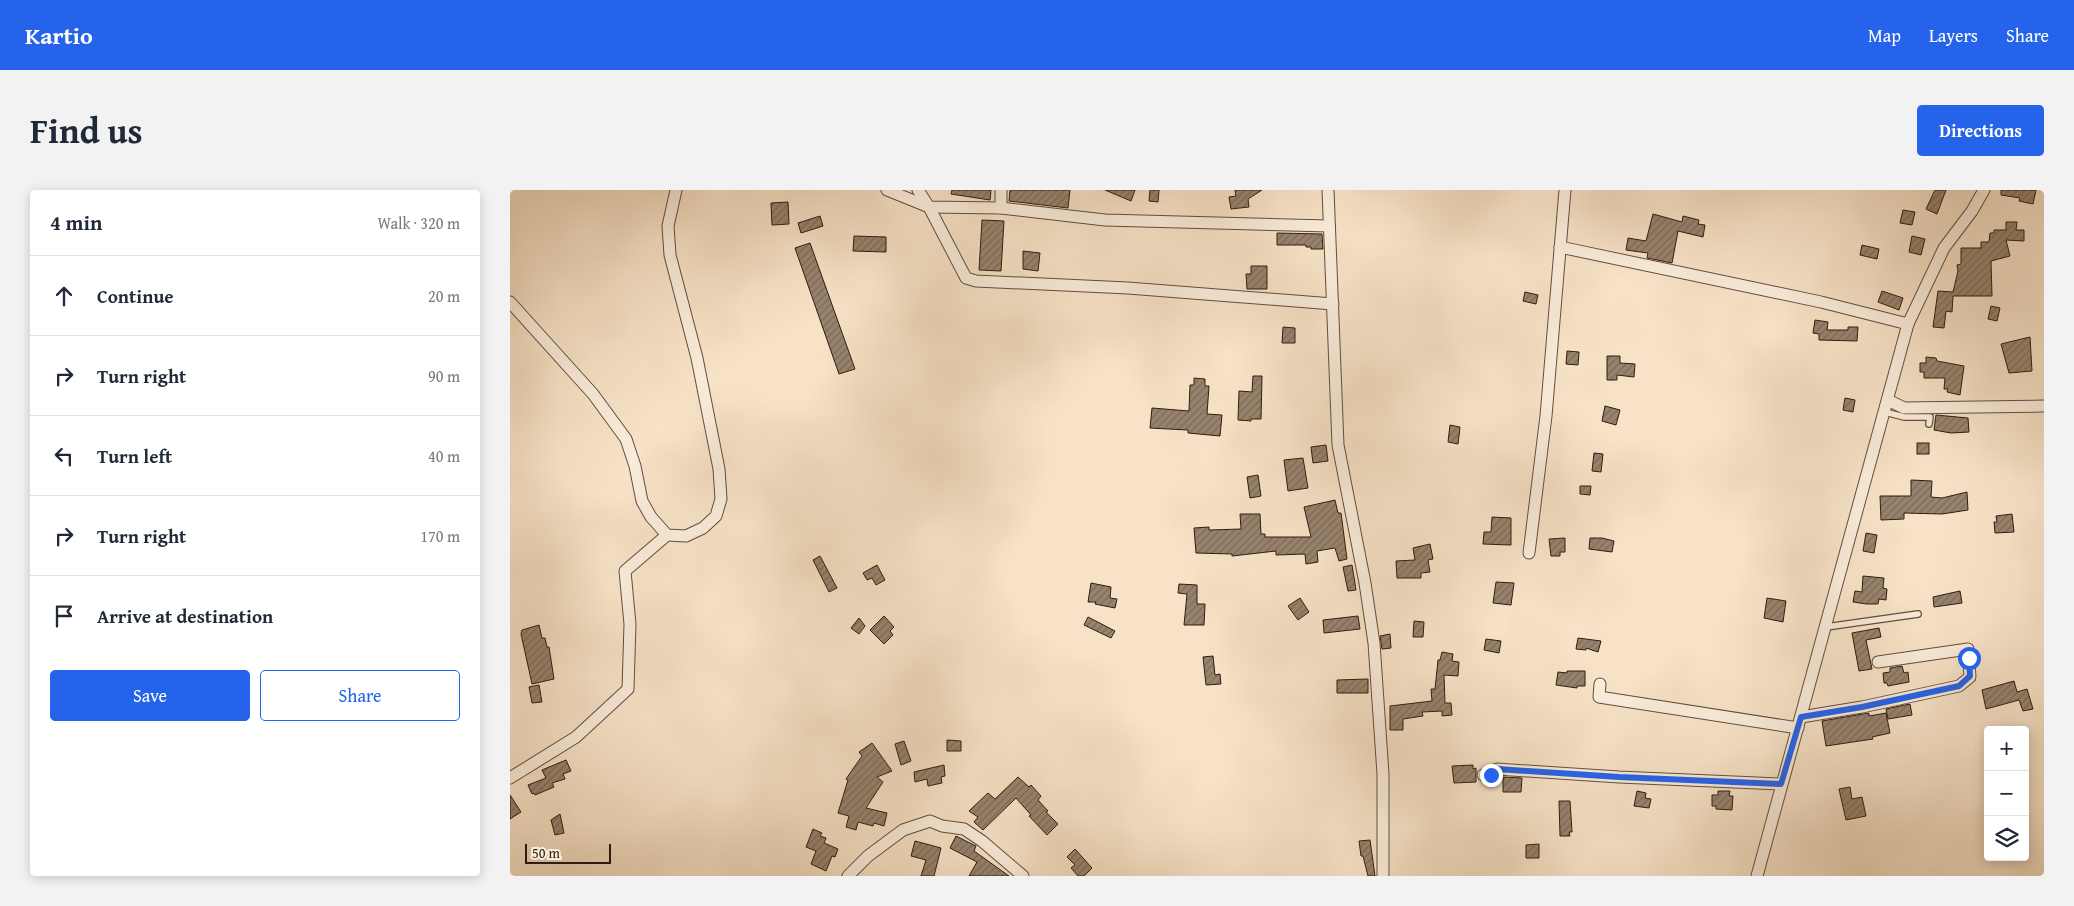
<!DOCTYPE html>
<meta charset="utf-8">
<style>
body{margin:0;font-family:"Gentium Book Plus",serif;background:#f2f2f3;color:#1f2937}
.controls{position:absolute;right:15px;bottom:15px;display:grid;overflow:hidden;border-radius:5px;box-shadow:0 2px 12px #0003}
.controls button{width:45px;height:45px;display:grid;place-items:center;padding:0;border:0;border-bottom:1px solid #e0e1e3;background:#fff;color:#1f2937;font:25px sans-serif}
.scale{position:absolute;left:15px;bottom:12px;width:86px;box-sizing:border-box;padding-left:5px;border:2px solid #2f1c0d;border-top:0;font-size:14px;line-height:18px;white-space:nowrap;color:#2f1c0d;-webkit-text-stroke:4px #faecdb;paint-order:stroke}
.stop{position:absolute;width:15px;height:15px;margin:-11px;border:4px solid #2563eb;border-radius:50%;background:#fff}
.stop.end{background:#2563eb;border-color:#fff;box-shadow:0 1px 5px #0008}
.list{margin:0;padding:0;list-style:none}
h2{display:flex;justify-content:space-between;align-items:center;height:65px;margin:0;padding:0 20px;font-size:21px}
h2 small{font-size:16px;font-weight:400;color:#747a83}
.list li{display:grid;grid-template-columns:32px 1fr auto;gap:15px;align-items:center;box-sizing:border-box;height:80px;padding:0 20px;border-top:1px solid #e0e1e3}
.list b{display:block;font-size:19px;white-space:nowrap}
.list em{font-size:16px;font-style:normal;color:#747a83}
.actions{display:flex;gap:10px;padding:15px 20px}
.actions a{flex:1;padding:11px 0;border:1px solid #2563eb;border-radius:5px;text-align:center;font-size:18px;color:#2563eb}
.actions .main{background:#2563eb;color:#fff}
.icon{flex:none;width:28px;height:28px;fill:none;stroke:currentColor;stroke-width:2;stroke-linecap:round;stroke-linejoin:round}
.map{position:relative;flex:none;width:1534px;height:686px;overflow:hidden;border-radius:5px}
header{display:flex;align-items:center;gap:30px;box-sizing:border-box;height:70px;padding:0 25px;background:#2563eb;color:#fff}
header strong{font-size:24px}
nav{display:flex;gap:28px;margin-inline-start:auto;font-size:18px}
.intro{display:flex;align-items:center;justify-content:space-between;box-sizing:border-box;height:120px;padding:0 30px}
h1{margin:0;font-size:35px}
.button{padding:12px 22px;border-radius:5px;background:#2563eb;color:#fff;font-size:18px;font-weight:700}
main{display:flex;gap:30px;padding:0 30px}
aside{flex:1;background:#fff;border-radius:5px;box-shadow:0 2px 12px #0003}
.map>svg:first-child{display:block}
</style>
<header>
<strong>Kartio</strong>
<nav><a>Map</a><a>Layers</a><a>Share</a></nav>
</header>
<div class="intro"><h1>Find us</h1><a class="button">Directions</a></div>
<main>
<aside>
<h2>4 min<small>Walk · 320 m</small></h2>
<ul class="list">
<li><svg class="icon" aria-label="ahead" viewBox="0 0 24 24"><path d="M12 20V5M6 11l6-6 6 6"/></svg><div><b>Continue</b></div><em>20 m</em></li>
<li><svg class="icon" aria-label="right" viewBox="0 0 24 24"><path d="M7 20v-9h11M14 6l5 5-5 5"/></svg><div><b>Turn right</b></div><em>90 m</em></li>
<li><svg class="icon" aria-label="left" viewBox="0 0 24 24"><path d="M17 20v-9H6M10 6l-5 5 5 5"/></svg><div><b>Turn left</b></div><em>40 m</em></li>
<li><svg class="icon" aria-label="right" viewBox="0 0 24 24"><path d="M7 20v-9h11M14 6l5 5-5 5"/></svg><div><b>Turn right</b></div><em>170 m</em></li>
<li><svg class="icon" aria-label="arrive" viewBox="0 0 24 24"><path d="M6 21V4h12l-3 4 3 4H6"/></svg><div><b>Arrive at destination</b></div></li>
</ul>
<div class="actions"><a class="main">Save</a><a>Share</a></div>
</aside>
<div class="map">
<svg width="1534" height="686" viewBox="0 0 1534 686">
<defs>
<pattern id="building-hatch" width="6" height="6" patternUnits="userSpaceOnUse" patternTransform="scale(1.25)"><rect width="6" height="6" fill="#97836e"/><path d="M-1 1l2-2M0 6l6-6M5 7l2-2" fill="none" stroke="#7c6a59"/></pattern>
</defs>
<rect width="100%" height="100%" fill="#f7e2c7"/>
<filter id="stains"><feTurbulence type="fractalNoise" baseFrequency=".004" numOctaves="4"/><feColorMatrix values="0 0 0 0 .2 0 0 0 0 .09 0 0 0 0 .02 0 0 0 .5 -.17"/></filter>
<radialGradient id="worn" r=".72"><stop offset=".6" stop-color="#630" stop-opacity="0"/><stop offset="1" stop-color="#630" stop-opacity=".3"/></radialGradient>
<g fill="url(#building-hatch)" stroke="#2f1c0d">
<polygon points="442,0 481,0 480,10 441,4"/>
<polygon points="500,0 560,0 558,18 499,11"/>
<polygon points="595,0 625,0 621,11"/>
<polygon points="640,0 649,0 648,12 639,11"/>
<polygon points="725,0 752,0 738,9 739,17 721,19 719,7 726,6"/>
<polygon points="1425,0 1436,0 1427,24 1416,19"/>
<polygon points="1491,0 1526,0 1523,14 1509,11 1510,8 1491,5"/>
<polygon points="278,12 279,34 262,35 261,13"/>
<polygon points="1393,20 1405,22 1402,35 1390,33"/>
<polygon points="1143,24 1172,32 1173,26 1189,30 1188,34 1195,35 1193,47 1168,41 1162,73 1137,68 1138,63 1116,60 1118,48 1136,51"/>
<polygon points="310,26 313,36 291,43 288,33"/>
<polygon points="472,30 494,31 491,81 469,80"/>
<polygon points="1496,32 1507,32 1506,40 1514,40 1514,51 1496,50 1500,66 1481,71 1482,106 1443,106 1442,122 1436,121 1434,138 1423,137 1428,101 1443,102 1448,81 1447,75 1451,74 1451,58 1471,58 1471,52 1479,52 1480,43 1484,43 1484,40 1496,40"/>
<polygon points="767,43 812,44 813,59 801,59 801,57 796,57 796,55 767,55"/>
<polygon points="344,46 376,47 376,62 343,61"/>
<polygon points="1402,46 1415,49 1411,65 1399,62"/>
<polygon points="300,53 345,179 329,184 285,58"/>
<polygon points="1352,55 1369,59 1367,69 1350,65"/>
<polygon points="513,61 530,63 528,81 513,79"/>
<polygon points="741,76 757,76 757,99 737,99 736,84 741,84"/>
<polygon points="1372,101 1393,108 1389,120 1368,112"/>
<polygon points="1015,102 1028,105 1026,114 1013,111"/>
<polygon points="1481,116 1490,118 1487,131 1478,129"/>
<polygon points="1305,130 1318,132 1317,140 1338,140 1338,137 1348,137 1347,151 1309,150 1309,144 1303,143"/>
<polygon points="773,137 785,138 785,153 772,153"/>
<polygon points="1520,147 1522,181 1499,183 1491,154"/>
<polygon points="1057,161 1069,162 1068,175 1056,174"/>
<polygon points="1097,166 1110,166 1110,173 1125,174 1124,187 1107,185 1107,190 1097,190"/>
<polygon points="1416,167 1426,168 1427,171 1454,176 1450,205 1437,202 1438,199 1434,199 1435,188 1414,188 1414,182 1410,182 1410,173 1416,173"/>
<polygon points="743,186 752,186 751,229 741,229 741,231 728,230 729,201 742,202"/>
<polygon points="684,188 695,189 695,196 699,196 697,224 712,225 710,246 678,243 678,240 640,238 642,218 679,221 680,195 684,195"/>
<polygon points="1335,208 1345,210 1343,222 1333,220"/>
<polygon points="1095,216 1110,220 1106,235 1092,231"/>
<polygon points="1426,225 1458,228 1459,242 1441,243 1424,240"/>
<polygon points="940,235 950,237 948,254 938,252"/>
<rect x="1407" y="253" width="12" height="11"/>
<polygon points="816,255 818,271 803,273 801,257"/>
<polygon points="1084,263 1093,264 1091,282 1082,281"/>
<polygon points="793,268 798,298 778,301 774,270"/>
<polygon points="748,285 751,306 740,308 737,287"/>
<polygon points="1401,290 1422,291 1421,307 1432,308 1457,302 1458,320 1432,324 1394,323 1394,329 1371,330 1370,306 1401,306"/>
<polygon points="1070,296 1081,296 1080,305 1070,304"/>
<polygon points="825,310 828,323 831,323 837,369 829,371 825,358 807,361 808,372 796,374 795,364 766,365 766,361 722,366 722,364 686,363 684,338 699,337 699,340 731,339 730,324 750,324 751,344 755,344 755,347 801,347 794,317"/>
<polygon points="1502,324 1504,342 1485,343 1484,332 1487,332 1486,326"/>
<polygon points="982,327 1001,328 1001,355 973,354 974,342 981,342"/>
<polygon points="1356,343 1367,345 1364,363 1353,361"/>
<polygon points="1055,348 1055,362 1050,362 1050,366 1041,366 1039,349"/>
<polygon points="1080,348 1092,348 1104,351 1102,362 1079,359"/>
<polygon points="920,354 923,369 918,370 920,382 911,383 911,388 887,388 886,371 905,370 903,358"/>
<polygon points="310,366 327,398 319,402 303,370"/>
<polygon points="367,375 375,390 366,395 362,388 357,390 353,383"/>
<polygon points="842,375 846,400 838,401 833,377"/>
<polygon points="1353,386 1374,388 1373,398 1377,399 1376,410 1369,409 1368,414 1357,414 1343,412 1345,401 1352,402"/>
<polygon points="986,392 1004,393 1001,415 983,413"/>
<polygon points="581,393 601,397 600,408 607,409 605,418 585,414 586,412 578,412"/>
<polygon points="669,394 687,395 687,414 695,414 694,435 674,435 677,404 668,403"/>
<polygon points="1450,401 1452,413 1424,417 1423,407"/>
<polygon points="790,408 799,422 788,430 778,416"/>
<polygon points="1257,408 1276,411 1273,432 1254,428"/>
<polygon points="374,426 384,437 380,441 383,445 374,454 360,440"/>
<polygon points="848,426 850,439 814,443 813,430"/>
<polygon points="578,427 605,441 601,448 574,435"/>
<polygon points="349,428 355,436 349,444 341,438"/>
<polygon points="904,431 914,432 913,447 903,447"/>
<polygon points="29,435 32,448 35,448 37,457 39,457 44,489 22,494 11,444 12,440"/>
<polygon points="1369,438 1371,447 1356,450 1362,479 1349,481 1342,443"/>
<polygon points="880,444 881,458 872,459 870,446"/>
<polygon points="1068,448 1091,451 1088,462 1076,458 1076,460 1066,459"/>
<polygon points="976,449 991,451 989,463 974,460"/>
<polygon points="932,462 943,464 942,471 949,472 948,486 934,485 935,513 941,513 942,525 932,526 932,521 912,522 913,526 893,529 893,540 880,540 880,516 922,511 921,499 925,499 928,470 930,470"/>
<polygon points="703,466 705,485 710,484 711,494 696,495 693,467"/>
<polygon points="1392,476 1394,483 1398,482 1399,492 1378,496 1377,493 1374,493 1373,483 1380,482 1380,478"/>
<polygon points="1057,481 1075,481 1075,496 1067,496 1067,498 1046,495 1048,482 1057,483"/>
<polygon points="858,489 858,503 827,503 827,490"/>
<polygon points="1504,491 1507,502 1517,499 1523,519 1513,521 1509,510 1476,519 1472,500"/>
<polygon points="29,495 32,512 22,513 19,497"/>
<polygon points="1400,514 1402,525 1378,529 1376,519"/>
<polygon points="1359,523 1359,526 1376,523 1380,543 1362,547 1363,549 1316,556 1312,531"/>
<polygon points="437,550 451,551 451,561 437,561"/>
<polygon points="394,551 401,571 391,575 385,554"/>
<polygon points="362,553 382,581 367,587 373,592 356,618 377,623 374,636 364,633 363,636 348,632 346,640 336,637 339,626 328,623 338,590 336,589 352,566 349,562"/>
<polygon points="56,570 61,581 53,584 55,589 42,593 44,597 25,605 24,603 22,604 18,595 36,588 32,580"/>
<polygon points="434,575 435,586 431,587 432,593 418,596 417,589 405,592 404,582"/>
<polygon points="963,575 963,579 966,578 966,592 944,593 942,576"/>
<polygon points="508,587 519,597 521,595 531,606 528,610 538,621 536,622 548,634 537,645 519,626 521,625 506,608 473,640 464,632 468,627 459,621 478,603 485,609"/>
<polygon points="993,587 1012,588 1011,602 993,602"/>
<polygon points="1340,597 1342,609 1352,607 1356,626 1336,630 1329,599"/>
<polygon points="1127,601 1136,603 1135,608 1141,609 1139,618 1124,616"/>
<polygon points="1208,601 1220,601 1219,606 1223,606 1222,620 1206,619 1206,616 1202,616 1202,605 1208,605"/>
<polygon points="0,605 11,622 0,629"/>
<polygon points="1049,611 1060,611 1062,642 1059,642 1060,646 1050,646"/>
<polygon points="50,624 54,643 45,645 41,630"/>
<polygon points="303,639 312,643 310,646 316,648 314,653 328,659 325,667 322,666 316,681 301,674 306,661 296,657"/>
<polygon points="446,646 466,656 464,661 499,686 459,686 467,672 440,658"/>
<polygon points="860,650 865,686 858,686 853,666 851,666 849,651"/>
<polygon points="405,651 431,658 424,686 411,686 416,670 401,666"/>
<polygon points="1029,654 1029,668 1016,668 1016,655"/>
<polygon points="565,659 582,678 574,686 568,686 561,678 565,675 557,667"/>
</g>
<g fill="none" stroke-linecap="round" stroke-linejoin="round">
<defs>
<g id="lane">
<polyline points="1375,222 1394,227 1420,227 1419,234"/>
<polyline points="1316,437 1408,424"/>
</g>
<g id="street">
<polyline points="377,0 419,17 456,88 466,91 618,98 823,114"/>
<polyline points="408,0 419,17 491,18 595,30 819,36"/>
<polyline points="491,0 491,18"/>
<polyline points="818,0 828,255 855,393 864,453 873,584 873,686"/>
<polyline points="1050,57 1311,112 1398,134"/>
<polyline points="0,112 83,204 116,249 125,276 132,311 141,327 157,345 176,346 193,338 206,326 211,309 209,279 187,168 160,65 158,36 166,0"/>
<polyline points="1378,210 1394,218 1534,216"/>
<polyline points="1019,363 1036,226 1055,0"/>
<polyline points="1090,494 1089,507 1288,538"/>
<polyline points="1291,527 1352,517 1449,496 1460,487 1458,459 1368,472"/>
<polyline points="973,585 981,585 987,579 1109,587 1271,594"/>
<polyline points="0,588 66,547 118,499 120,434 115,381 157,345"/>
<polyline points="338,686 358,666 393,640 420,631 432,636 454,639 472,651 513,686"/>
<polyline points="1247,686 1398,134 1434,58 1462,21 1474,0"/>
</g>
</defs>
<use href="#lane" stroke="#614e3c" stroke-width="8"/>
<use href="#street" stroke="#614e3c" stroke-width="13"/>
<use href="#lane" stroke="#faecdb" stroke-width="5.5"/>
<use href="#street" stroke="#faecdb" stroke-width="11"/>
</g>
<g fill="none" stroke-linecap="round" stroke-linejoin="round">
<polyline stroke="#2563eb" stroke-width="6" points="981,585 987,579 1109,587 1271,594 1291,527 1352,517 1449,496 1460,486 1459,468"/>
</g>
<rect width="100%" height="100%" filter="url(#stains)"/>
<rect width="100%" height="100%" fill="url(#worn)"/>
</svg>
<div class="controls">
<button>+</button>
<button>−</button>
<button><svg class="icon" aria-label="layers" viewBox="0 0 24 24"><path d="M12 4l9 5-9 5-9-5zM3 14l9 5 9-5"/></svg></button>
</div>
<div class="scale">50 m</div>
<div class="stop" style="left:1459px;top:468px"></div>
<div class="stop end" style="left:981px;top:585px"></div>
</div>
</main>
